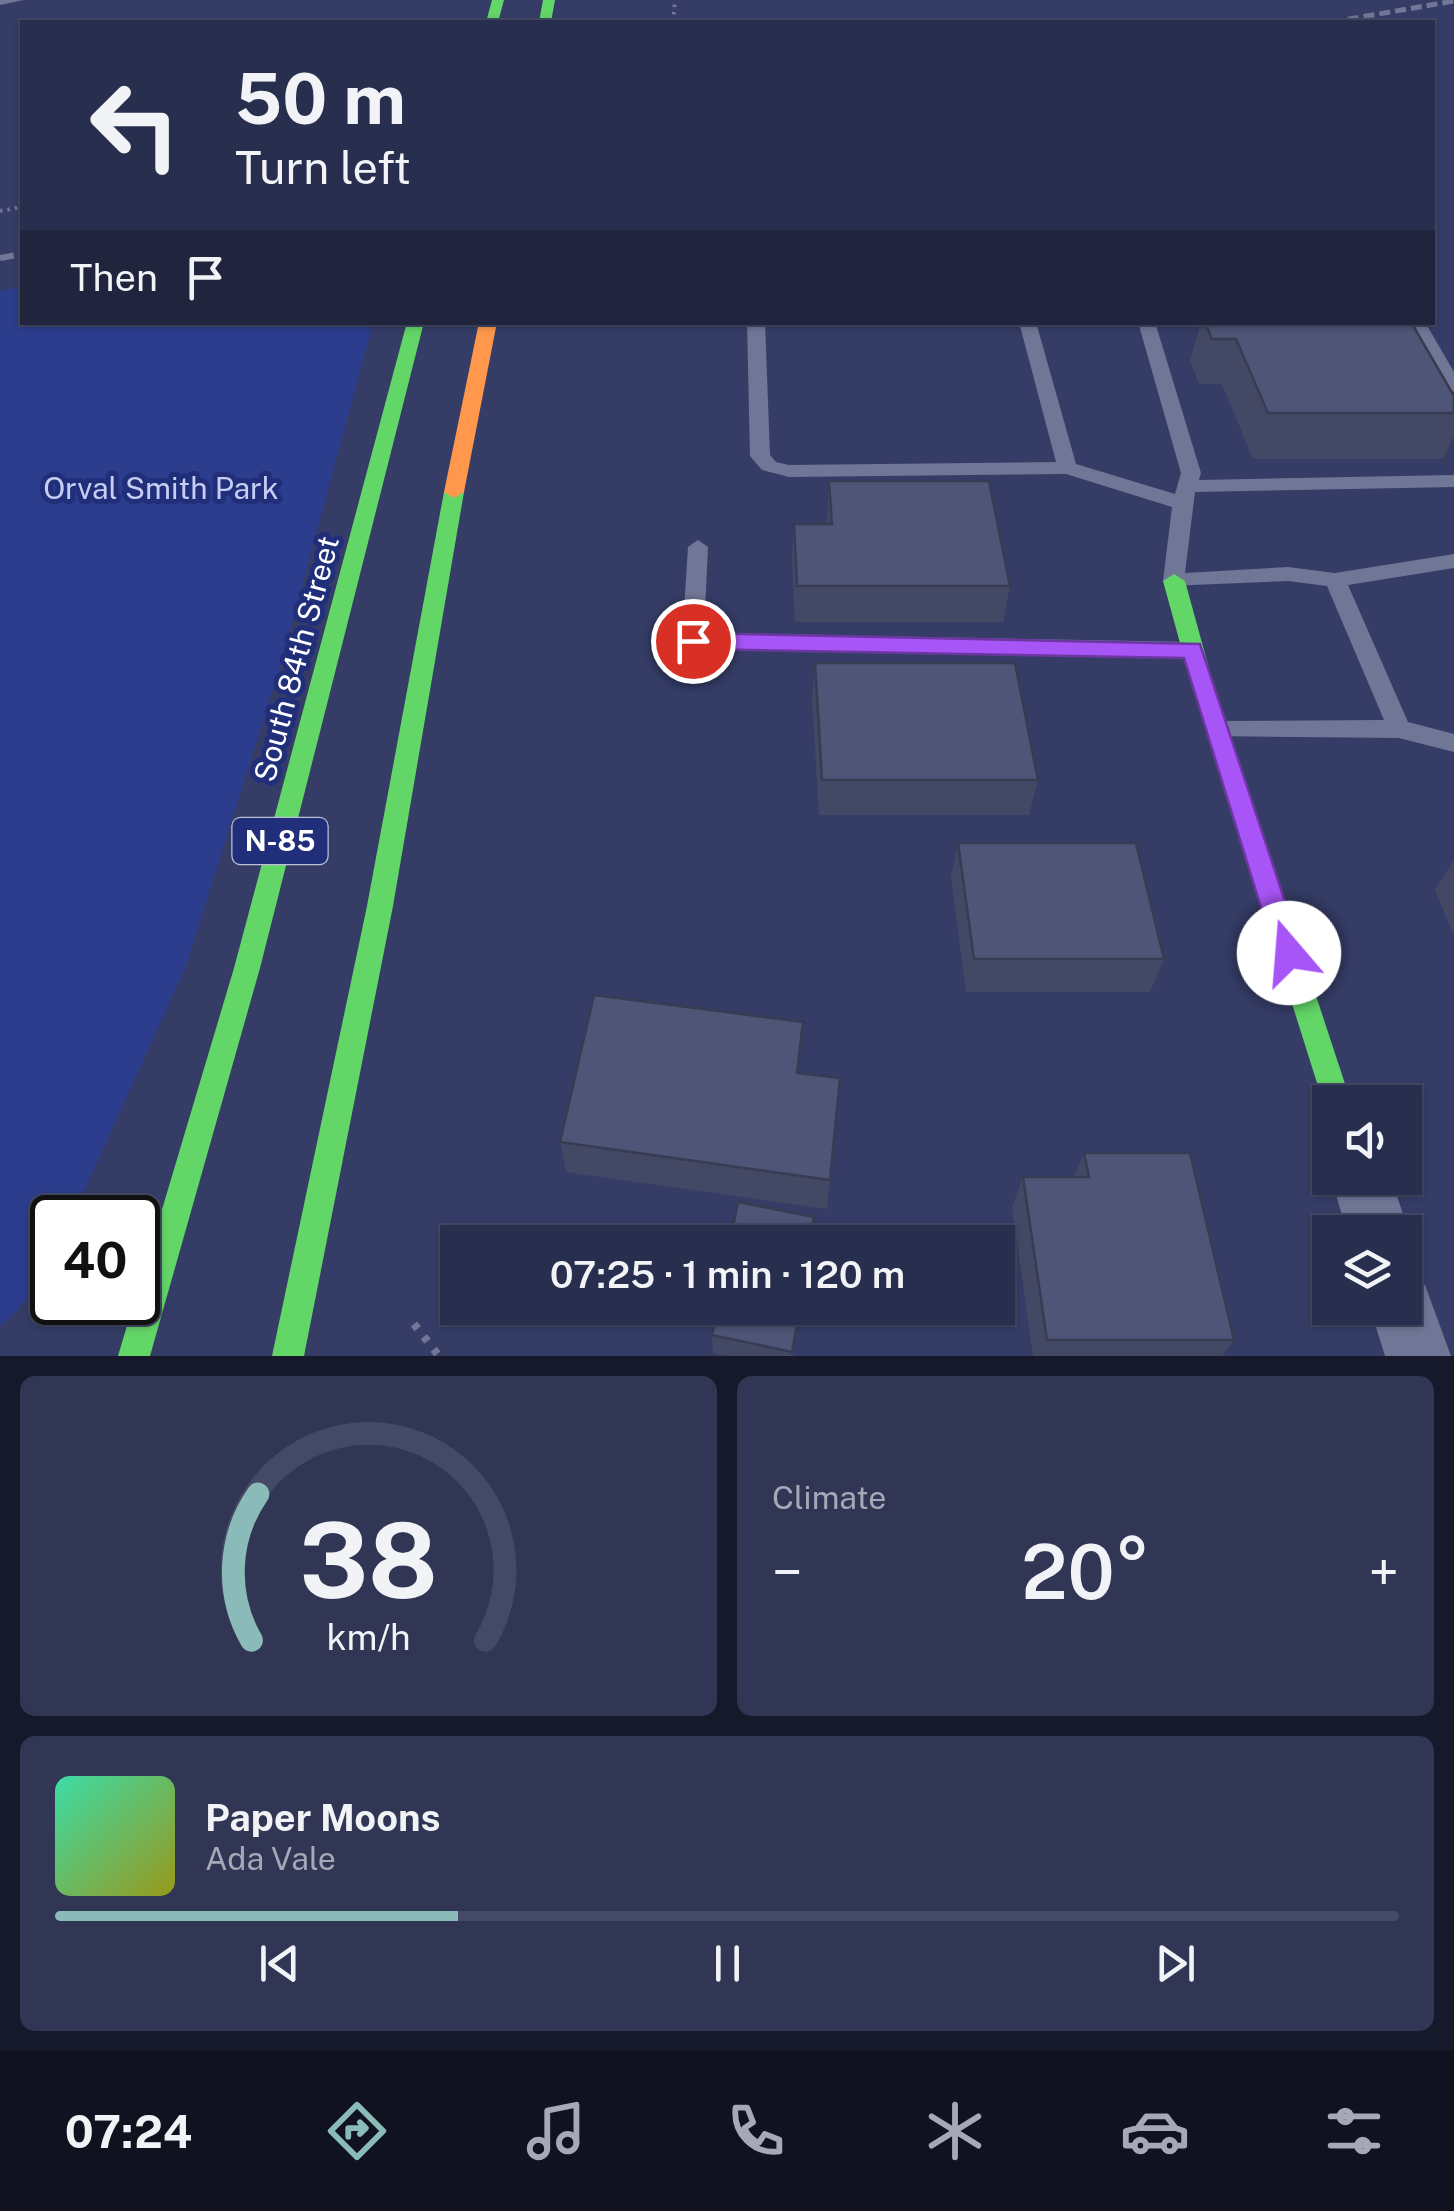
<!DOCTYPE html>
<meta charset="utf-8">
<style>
body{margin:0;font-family:"Public Sans",sans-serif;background:#303654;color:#f1f3f6;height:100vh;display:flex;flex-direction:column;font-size:38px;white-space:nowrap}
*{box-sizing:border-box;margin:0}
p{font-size:32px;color:#a5a8b6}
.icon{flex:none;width:55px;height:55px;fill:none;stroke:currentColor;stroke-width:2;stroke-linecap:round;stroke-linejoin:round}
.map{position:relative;height:1356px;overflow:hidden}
.panel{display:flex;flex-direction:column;gap:20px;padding:20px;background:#16192a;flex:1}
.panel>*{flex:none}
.top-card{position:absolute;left:20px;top:20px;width:1415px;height:305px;border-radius:0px;box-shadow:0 2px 8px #0004,0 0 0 2px #444a65;background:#282e4d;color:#f1f3f6;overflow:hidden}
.tools{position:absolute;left:1312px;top:1085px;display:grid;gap:20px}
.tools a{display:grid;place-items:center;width:110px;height:110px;border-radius:0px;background:#282e4d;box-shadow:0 2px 8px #0004,0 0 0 2px #444a65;font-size:50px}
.speed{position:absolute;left:30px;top:1195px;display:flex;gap:20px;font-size:50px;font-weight:700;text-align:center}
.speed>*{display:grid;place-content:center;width:130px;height:130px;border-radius:50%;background:#282e4d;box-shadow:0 2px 8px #0004,0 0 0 2px #444a65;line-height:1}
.speed .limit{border:5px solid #111;border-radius:15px;background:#fff;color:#111}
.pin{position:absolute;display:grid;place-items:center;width:85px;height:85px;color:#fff;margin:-42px;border:5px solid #fff;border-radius:50%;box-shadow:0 2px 10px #0007}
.me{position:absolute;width:110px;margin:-55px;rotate:342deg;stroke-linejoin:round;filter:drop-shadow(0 0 8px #0008)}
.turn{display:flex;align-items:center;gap:35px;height:210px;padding:0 50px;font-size:45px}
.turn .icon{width:130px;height:130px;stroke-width:2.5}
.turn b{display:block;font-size:70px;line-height:85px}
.then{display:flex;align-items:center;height:95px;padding:0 50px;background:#0003;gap:20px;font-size:38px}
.big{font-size:75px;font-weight:600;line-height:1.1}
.panel .tile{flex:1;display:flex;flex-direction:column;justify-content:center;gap:15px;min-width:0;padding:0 35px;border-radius:15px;background:#303654}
.panel .dial{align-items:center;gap:0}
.dial svg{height:260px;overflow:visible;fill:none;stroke:#444a65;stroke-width:7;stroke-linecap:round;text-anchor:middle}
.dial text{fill:#f1f3f6;stroke:none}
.song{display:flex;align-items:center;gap:30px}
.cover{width:120px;height:120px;border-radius:15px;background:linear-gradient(135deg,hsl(160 70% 55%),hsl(60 70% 35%))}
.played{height:10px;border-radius:5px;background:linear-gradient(90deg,#8bbbb9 30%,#444a65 30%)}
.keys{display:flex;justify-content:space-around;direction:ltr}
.heat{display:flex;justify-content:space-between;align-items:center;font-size:55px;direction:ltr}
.panel .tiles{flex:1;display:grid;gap:20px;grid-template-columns:1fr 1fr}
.tile:last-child{grid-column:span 2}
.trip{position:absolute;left:440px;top:1225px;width:575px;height:100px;border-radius:0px;background:#282e4d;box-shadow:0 2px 8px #0004,0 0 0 2px #444a65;font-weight:600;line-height:100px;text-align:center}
.tab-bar{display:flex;height:160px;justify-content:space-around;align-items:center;background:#10121f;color:#a5a8b6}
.tab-bar .icon{width:70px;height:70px}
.tab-bar .on{color:#8bbbb9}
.tab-bar b{font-size:45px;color:#f1f3f6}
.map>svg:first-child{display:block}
.green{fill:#2c3d8d}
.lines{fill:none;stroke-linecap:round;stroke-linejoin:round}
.path-far1{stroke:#707696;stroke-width:4;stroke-dasharray:2.5 5;stroke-linecap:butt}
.path{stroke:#707696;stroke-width:8;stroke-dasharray:6 10;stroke-linecap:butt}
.lane{fill:#707696;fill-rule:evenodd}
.street{fill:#707696;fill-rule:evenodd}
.fast{fill:#63d668;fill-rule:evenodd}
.slow{fill:#ff974d;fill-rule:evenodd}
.rail-far1{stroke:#717796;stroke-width:5;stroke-dasharray:11 5;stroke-linecap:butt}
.rail{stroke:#717796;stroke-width:6;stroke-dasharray:14 6;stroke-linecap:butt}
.wall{fill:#434965}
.building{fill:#4e5576;stroke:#373c53;stroke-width:2.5}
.route{fill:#a855f7;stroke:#6d37a1;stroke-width:2.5}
.labels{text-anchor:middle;stroke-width:10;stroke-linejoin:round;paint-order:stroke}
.shield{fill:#212f7b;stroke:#bcc1d7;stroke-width:2.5}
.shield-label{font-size:28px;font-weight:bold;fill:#fff}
.park-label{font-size:30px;fill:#c6cef5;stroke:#212f7b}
.street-label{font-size:30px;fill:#fff;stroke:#212f7b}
</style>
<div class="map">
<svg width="1454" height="1356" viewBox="0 0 1454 1356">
<rect width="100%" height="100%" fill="#353d67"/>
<!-- green -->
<path class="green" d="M22,287V322L373,323L280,667L186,966L72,1217L52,1218C52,1269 39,1292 0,1326V291Z"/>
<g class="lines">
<!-- path-far1 -->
<g class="path-far1">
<path d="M673,22L675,0"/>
<path d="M0,211L22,207"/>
</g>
<!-- path -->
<path class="path" d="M414,1324L439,1356"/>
<!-- lane -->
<g class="lane">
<path d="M0,0H24L0,5Z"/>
<path d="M747,322H765L770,455L776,462L789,465L1056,462L1019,322H1036L1076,464L1175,494L1181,473L1138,322H1155L1201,473L1199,480L1454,475V487L1195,492L1185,573L1288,567L1335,573L1454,554V568L1348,585L1408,722L1454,734V752L1399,738L1211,736L1207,730L1211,724L1219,721L1384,720L1327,586L1288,581L1167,586L1163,581L1172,507L1066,474L789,477L762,470L750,456Z"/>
<path d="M1408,322H1425L1454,372V392L1445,387Z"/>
<path d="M698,540L708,547L704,633L1193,642L1204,650L1193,658L693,649L682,641L688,547Z"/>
</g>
<!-- street -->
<g class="street">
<path d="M1331,1178H1391L1409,1232L1405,1241V1232H1347Z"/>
<path d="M1405,1277L1425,1285L1451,1356H1385L1370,1308H1405Z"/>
</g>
<!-- fast -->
<g class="fast">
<path d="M492,0H504L498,22H486Z"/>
<path d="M543,0H555L551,22H539Z"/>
<path d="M407,322H424L260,968L150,1356H118L134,1302H138V1290L234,968Z"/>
<path d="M454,486L464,492L393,906L304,1356H272L367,906L444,492Z"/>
<path d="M1174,574L1185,581L1213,683L1351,1102H1330V1113L1323,1102L1191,683L1163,581Z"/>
</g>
<!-- slow -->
<path class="slow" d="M479,322H497L464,492L454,498L444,492Z"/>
<!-- rail-far1 -->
<path class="rail-far1" d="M1332,22L1454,1"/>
<!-- rail -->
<path class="rail" d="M0,258L22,254"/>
</g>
<!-- wall -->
<g class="wall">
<path d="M1199,322H1411L1454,396V436L1443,459H1253L1222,384H1199L1190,361L1200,326Z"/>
<path d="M829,481L1010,586L1003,622H795L792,560L794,524H827Z"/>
<path d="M815,663L1038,780L1029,815H819L812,698Z"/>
<path d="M958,843L1164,959L1150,992H966L951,877Z"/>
<path d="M1454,860V936L1435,890Z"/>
<path d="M798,1073L830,1180L827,1209L566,1172L560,1142Z"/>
<path d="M1084,1153L1234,1340L1222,1356H1033L1012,1207L1023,1177H1074Z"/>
<path d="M800,1308L793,1356H728L713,1353L712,1335Z"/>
</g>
<!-- building -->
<g class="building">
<path d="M1205,322H1411L1454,396V413H1268L1236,339H1212Z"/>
<path d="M829,481H989L1010,586H797L794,524H832Z"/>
<path d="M815,663H1015L1038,780H822Z"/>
<path d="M958,843H1136L1164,959H974Z"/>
<path d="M594,995L803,1022L797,1073L840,1078L830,1180L560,1142Z"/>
<path d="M1084,1153H1190L1234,1340H1047L1023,1177H1089Z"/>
<path d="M738,1202L814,1217L810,1242H730Z"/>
<path d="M718,1308H800L792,1352L712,1335Z"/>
</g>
<!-- route -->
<path class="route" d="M693,633L1200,644L1302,953L1298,961L1289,965L1279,961L1275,953L1184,658L693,649L682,641Z"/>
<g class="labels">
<!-- shield labels -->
<rect class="shield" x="232.5" y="818" width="95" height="46" rx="8"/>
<g class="shield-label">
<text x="280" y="851">N-85</text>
</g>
<!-- park labels -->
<g class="park-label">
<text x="161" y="499">Orval Smith Park</text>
</g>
<!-- street labels -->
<g class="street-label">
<text transform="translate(297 659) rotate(-75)" y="10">South 84th Street</text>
</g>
</g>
</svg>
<div class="tools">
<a><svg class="icon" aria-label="sound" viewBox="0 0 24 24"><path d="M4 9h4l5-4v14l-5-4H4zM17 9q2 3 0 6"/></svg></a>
<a><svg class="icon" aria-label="layers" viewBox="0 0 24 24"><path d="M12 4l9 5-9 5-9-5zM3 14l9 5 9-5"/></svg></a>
</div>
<div class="speed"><div class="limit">40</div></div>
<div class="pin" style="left:693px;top:641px;background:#d93025"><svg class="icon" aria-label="arrive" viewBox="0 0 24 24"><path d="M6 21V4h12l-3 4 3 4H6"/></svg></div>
<svg class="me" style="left:1289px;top:953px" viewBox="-20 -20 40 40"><circle r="19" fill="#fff"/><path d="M0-13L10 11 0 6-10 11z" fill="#a855f7"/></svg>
<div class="trip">07:25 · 1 min · 120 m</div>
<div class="top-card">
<div class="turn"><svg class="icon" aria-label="left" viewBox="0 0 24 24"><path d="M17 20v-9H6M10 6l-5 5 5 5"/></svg><div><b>50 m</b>Turn left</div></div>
<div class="then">Then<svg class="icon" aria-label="arrive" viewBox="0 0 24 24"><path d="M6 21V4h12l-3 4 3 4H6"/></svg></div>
</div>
</div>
<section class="panel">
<div class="tiles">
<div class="tile dial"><svg viewBox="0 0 100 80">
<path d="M14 69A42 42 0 1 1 86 69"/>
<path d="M14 69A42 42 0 0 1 16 24" stroke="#8bbbb9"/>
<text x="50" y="56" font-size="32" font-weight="700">38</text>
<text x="50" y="72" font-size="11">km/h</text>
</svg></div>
<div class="tile"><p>Climate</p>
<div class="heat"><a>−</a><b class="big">20°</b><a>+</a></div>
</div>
<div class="tile">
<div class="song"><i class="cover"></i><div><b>Paper Moons</b><p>Ada Vale</p></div></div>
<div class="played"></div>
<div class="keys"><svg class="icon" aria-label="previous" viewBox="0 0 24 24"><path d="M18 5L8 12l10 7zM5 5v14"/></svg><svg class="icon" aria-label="pause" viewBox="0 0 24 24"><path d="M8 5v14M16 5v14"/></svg><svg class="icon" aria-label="next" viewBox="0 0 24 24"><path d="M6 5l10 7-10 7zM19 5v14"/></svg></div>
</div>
</div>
</section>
<nav class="tab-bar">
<b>07:24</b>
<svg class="icon on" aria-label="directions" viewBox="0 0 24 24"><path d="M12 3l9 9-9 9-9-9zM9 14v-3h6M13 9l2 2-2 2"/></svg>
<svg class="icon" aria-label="music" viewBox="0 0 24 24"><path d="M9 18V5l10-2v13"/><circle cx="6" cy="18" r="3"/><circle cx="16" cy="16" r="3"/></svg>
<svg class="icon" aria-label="phone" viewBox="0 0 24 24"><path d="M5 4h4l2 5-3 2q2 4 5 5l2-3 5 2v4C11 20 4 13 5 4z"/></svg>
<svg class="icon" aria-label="climate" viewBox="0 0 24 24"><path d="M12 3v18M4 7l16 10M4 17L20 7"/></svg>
<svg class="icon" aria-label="car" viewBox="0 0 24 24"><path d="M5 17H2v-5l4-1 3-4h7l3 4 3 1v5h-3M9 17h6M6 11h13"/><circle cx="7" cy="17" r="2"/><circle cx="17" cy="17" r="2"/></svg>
<svg class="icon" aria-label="filters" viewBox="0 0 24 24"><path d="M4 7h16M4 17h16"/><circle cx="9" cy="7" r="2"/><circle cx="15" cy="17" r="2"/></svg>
</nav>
